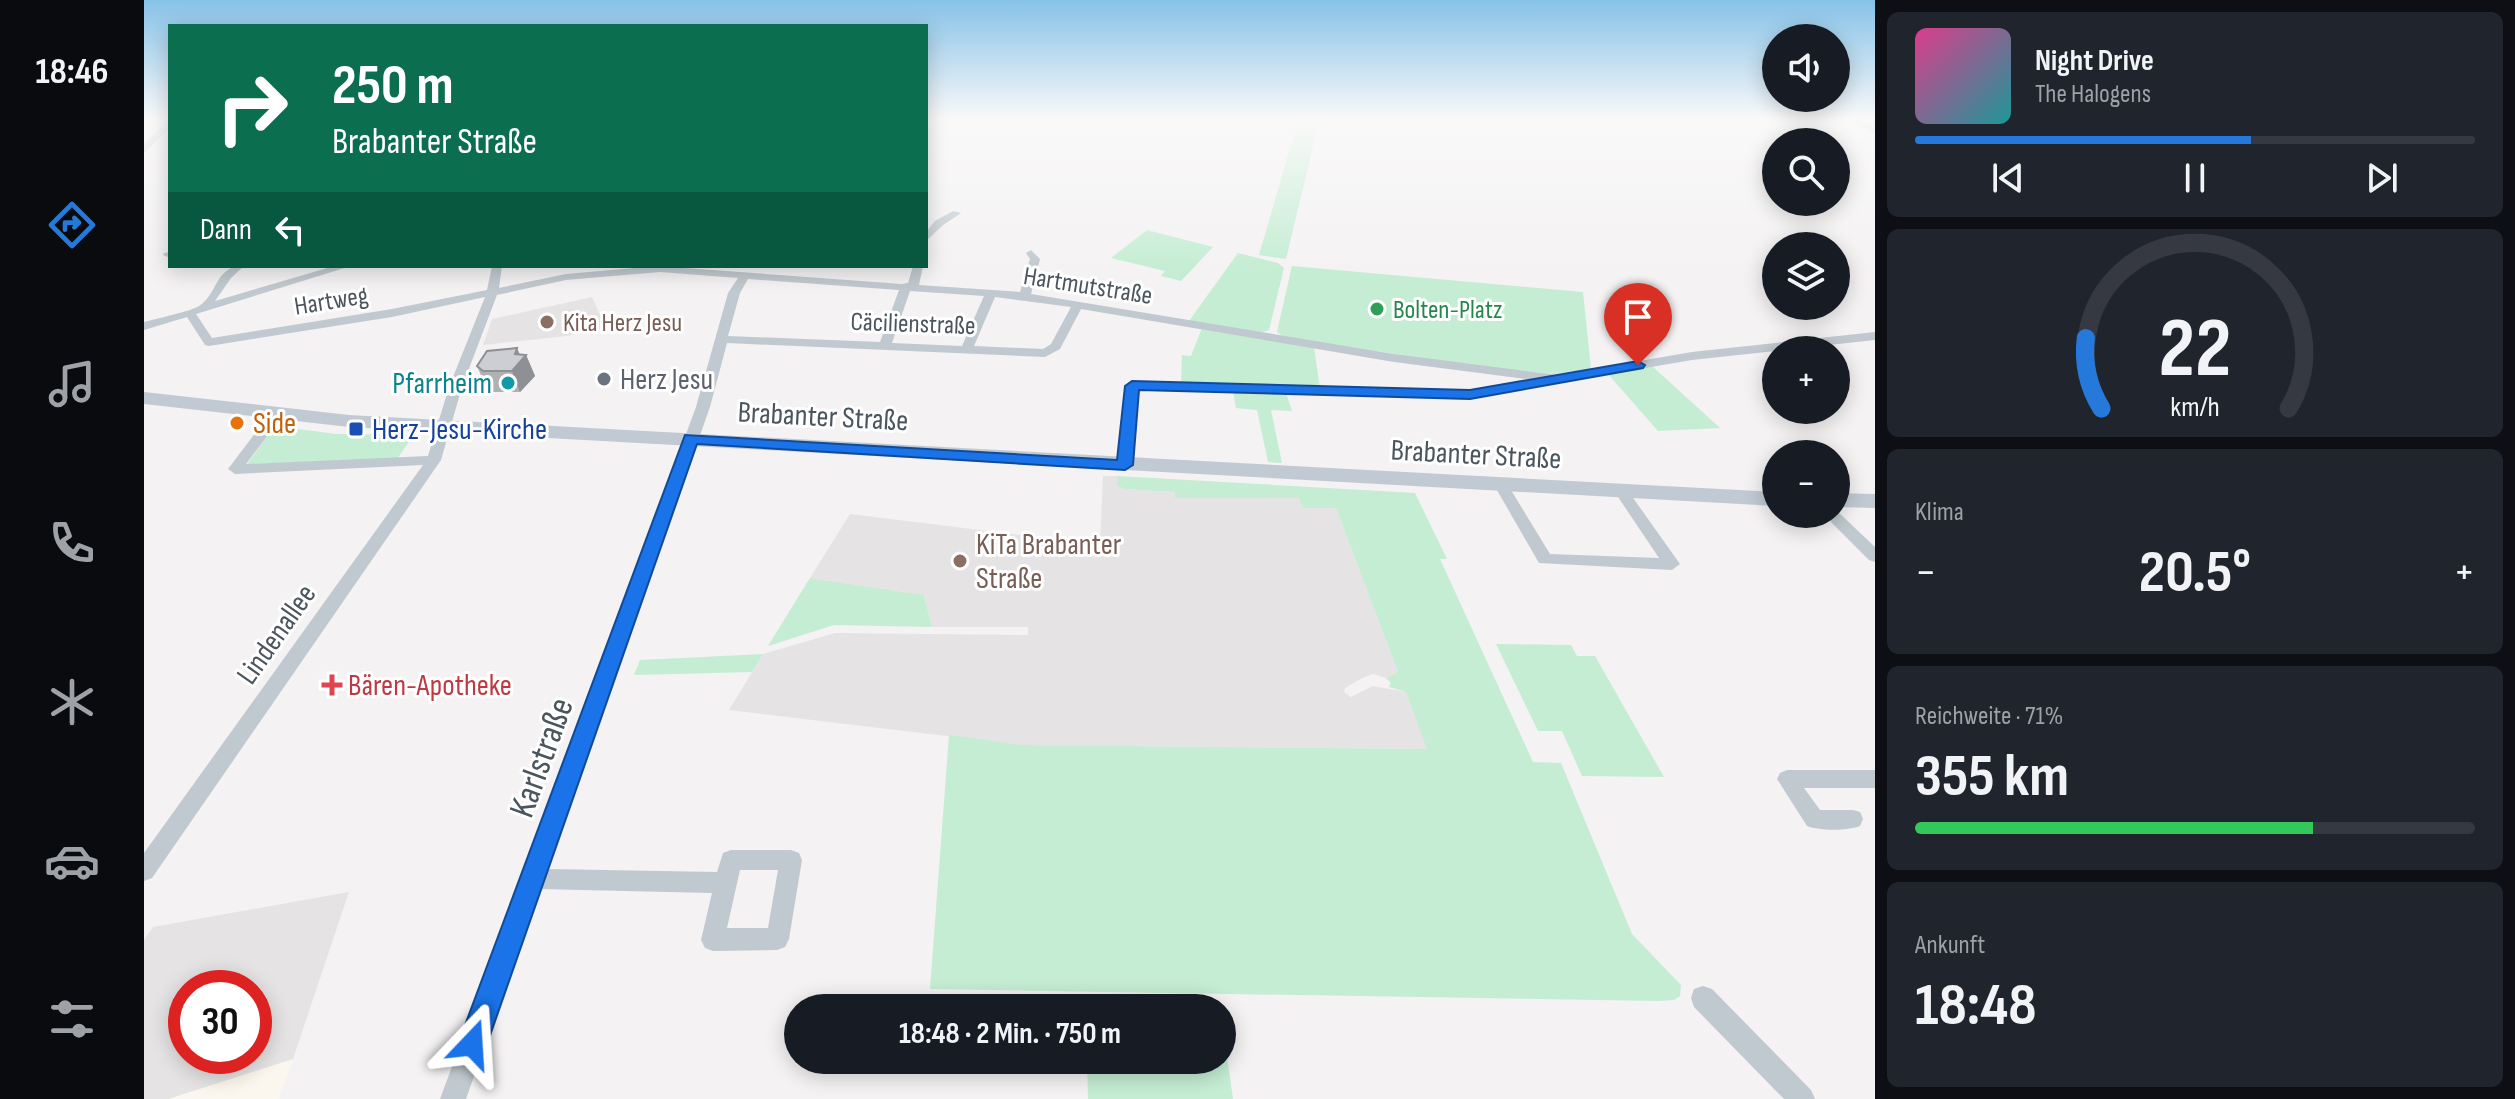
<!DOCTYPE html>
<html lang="de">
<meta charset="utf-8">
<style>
body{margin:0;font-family:"Sofia Sans Condensed",sans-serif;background:#20242c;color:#f1f3f6;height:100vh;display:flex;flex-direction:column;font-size:30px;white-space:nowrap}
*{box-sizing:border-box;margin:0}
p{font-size:26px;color:#9ea1a6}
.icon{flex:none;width:44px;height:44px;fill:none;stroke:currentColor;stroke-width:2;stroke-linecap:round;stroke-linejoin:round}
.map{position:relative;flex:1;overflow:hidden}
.details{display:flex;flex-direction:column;gap:12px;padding:12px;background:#0d0f14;width:640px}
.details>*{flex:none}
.hud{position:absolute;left:24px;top:24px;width:760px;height:244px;border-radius:0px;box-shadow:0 4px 20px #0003;background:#0b6e4f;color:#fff;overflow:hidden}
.fabs{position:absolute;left:1618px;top:24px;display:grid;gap:16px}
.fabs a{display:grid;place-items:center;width:88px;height:88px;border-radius:50%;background:#171b24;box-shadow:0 4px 20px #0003;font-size:40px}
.speed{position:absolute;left:24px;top:970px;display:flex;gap:16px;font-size:40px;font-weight:700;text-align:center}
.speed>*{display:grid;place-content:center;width:104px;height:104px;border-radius:50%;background:#171b24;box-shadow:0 4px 20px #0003;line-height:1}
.speed .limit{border:12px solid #d22;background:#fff;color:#111}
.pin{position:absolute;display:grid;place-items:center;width:68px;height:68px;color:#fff;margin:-82px -34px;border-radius:50% 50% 50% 0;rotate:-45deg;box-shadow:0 0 8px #0007}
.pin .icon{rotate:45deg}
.me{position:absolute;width:88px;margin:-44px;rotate:20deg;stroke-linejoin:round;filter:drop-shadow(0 0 6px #0008)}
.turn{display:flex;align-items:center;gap:28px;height:168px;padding:0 32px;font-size:36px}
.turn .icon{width:104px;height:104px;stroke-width:2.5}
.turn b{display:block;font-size:56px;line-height:68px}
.then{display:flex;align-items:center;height:76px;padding:0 32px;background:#0003;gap:16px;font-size:30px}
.big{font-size:60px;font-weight:700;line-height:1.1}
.details .tile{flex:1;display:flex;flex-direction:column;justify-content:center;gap:12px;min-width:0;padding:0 28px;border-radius:12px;background:#20242c}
.details .dial{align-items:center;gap:0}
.dial svg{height:208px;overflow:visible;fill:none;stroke:#363941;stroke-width:7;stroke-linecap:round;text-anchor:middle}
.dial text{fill:#f1f3f6;stroke:none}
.song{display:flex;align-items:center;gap:24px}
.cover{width:96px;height:96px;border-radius:12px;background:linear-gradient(135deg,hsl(330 70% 55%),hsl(180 70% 35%))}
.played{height:8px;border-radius:4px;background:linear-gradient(90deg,#2579da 60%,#363941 60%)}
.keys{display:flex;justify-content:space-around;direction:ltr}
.heat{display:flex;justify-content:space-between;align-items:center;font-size:44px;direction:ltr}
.charge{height:12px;border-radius:6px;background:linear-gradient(90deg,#34c759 71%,#363941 0)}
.trip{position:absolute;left:640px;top:994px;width:452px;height:80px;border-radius:40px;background:#171b24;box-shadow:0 4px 20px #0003;font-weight:700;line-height:80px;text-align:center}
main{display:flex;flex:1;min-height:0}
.menu{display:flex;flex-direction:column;width:144px;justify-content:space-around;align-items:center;background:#090b0e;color:#9ea1a6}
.menu .icon{width:56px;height:56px}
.menu .current{color:#2579da}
.menu b{font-size:36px;color:#f1f3f6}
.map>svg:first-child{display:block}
.commercial{fill:#fcf7ee}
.education{fill:#e5e3e3;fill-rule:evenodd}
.green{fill:#c4edd3}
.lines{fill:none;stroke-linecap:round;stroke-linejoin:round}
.stream{stroke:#94d8e7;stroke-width:3}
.minor{fill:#c0c9cf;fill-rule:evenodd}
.tertiary{fill:#c0c9cf;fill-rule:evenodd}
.secondary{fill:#c1cad3;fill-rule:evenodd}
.wall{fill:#afb1b5}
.shaded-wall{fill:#8f9094}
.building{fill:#ccced3;stroke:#8f9094;stroke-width:2}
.route{fill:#1a73e8;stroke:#114b97;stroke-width:2}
.leisure-dot{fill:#2e9e5b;stroke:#fff;stroke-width:3}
.education-dot{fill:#8d6e63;stroke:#fff;stroke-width:3}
.worship-dot{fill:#6b7280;stroke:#fff;stroke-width:3}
.culture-dot{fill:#0f9aa8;stroke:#fff;stroke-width:3}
.food-dot{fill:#e8710a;stroke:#fff;stroke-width:3}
.transit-dot{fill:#1a4fb4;stroke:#fff;stroke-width:3}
.health-dot{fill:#e0444e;stroke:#fff;stroke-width:3}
.labels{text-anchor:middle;stroke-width:6;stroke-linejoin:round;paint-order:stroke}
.far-street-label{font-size:26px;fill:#4a555e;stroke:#fff}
.far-leisure-label{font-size:26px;fill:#27864d;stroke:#fff;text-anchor:start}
.far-education-label{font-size:26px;fill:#785e54;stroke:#fff;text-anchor:start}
.worship-label{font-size:30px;fill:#5b616d;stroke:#fff;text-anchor:start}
.culture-label{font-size:30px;fill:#0d838f;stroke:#fff;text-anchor:end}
.street-label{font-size:30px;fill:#4a555e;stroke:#fff}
.food-label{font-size:30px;fill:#c56008;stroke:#fff;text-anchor:start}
.transit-label{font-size:30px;fill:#164399;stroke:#fff;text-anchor:start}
.education-label{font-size:30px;fill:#785e54;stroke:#fff;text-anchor:start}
.health-label{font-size:30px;fill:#be3a42;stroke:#fff;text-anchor:start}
.near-street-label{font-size:36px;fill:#4a555e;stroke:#fff}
</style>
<main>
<nav class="menu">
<b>18:46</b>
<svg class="icon current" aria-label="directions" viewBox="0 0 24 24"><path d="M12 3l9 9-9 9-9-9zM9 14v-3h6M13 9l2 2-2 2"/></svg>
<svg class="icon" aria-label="music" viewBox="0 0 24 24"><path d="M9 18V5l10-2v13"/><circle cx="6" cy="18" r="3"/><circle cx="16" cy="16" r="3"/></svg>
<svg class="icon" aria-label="phone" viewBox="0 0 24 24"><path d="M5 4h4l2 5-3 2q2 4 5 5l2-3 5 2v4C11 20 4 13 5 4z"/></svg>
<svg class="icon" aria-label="climate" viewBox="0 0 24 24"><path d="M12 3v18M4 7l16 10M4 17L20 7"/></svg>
<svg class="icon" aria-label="car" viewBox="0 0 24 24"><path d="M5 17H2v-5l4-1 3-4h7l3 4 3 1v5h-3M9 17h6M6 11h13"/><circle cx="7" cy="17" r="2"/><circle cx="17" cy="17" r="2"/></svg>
<svg class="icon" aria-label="filters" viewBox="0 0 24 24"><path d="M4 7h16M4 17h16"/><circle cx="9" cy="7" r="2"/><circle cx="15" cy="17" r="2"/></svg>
</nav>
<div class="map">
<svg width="1731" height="1099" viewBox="0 0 1731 1099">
<rect width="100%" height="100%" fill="#f4f2f2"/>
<!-- commercial -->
<path class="commercial" d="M149,1059L135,1099H24Z"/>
<!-- education -->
<g class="education">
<path d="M448,297L460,324L459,328L423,336L339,345L348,319Z"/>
<path d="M959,476H973V485L980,489L1031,492L1032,498H1156L1159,508H1192L1254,672L1242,678L1229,674L1218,678L1201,688L1200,692L1207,697L1229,686L1262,692L1284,749L878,745L585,710L619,654L691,633L884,635V627H788L780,595L666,578L706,514L956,545Z"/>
<path d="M205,892L149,1059L24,1099H0V940L9,927ZM42,988H110V1056H42Z"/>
</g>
<!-- green -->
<g class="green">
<path d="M1155,118H1176L1142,259L1115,255Z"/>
<path d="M1003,230L1069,247L1037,281L1017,276L1021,271L967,258Z"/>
<path d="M1094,253L1134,263L1140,268L1125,330L1116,333L1045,321Z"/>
<path d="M1148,266L1439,292L1447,369L1410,374L1331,366L1140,337L1133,332Z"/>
<path d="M1058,328L1170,347L1176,388L1037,384L1038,355L1047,356Z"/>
<path d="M1508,366L1576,428L1514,431L1464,374Z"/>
<path d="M1089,391L1142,393L1148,411L1127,410L1138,463L1124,462L1113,410L1092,408Z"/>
<path d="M131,426L192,434L270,435L253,459L103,464Z"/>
<path d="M973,476L1271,493L1303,559H1296L1389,762L1417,763L1488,934L1537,985L1536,996L1530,1000L1515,1001L786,989L805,735L878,745L1283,749L1262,692L1245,687L1247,683L1242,678L1254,672L1192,508H1159L1155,498H1031V492L980,489L973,485Z"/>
<path d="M666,578L780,595L788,627L690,625L624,646Z"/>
<path d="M1352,644L1427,645L1433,656H1451L1520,777L1438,776L1418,731H1394Z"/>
<path d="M619,654L608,672L490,675L496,660Z"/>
<path d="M1078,1021L1089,1099H944L943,1060H1078Z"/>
</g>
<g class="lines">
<!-- stream -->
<path class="stream" d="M1719,118L1731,119"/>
<!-- minor -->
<g class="minor">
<path d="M1702,118H1711L1731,128V134Z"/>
<path d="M809,211L817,213L799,225L782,241V232L791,221Z"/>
<path d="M887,250L896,259L887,294L1250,354L1414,375L1548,352L1731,332V340L1548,360L1326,398L994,390L988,465L981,469L974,465L981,386L988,382L1326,390L1390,380L1250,362L937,309L916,349L901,357L583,343L566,407L403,869L573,872L579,853L587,850H647L655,853L658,860L645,939L641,947L633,950L569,951L561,948L557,940L568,893L396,889L322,1099H296L552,407L584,293L594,278L516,272L422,280L353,295L318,387L297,460L8,878L0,881V853L279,465L91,474L84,469L128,411L133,410L140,414L102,464L284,456L305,387L341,297L248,317L65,346L61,345L43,317L0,330V322C11,319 48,311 55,306C75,293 70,266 100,266L87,278L71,301L190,266H207L52,314L68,338L248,309L343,290L348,266H358L355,288L422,274L513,266L758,284L764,283L769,266H779L775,285L876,292L886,259L882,253ZM604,279L755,290L736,342L584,336L596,293ZM766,291L840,296L818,346L748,343ZM851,297L927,307L907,344L899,349L830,346ZM596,870H634L624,928H583Z"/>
<path d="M26,252V258L19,255L20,253Z"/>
<path d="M1357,480L1362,482L1406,554L1515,558L1470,491L1477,486L1482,488L1536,564L1528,570L1395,563L1350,485Z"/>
<path d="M1692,510L1731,547V562L1725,560L1679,514H1692Z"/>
<path d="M1643,770H1731V788H1660L1676,810H1709L1716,812L1719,819L1716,826C1702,831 1677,831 1663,826L1633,779L1636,773Z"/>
<path d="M1559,986L1568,989L1667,1090L1671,1099H1640L1550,1007L1547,998L1550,989Z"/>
</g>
<!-- tertiary -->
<path class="tertiary" d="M26,119V128L0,153V144Z"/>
<!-- secondary -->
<g class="secondary">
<path d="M0,392L205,415L1632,492V506L205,427L0,404Z"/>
<path d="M1692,493L1731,494V508L1692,507Z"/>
</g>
</g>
<!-- wall -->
<path class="wall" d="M373,348L375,354L382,355L391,376L376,392H348L342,387L333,366Z"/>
<!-- shaded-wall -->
<path class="shaded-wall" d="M373,348L378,360L382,355L391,376L376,392L368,371Z"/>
<!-- building -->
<path class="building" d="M373,348L371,354L382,355L368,371H339L333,366L343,351Z"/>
<!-- sky -->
<linearGradient id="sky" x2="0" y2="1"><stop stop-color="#86c2e8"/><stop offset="0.44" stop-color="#faf9f9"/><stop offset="1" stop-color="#faf9f9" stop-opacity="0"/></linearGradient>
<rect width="1731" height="271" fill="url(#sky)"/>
<!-- route -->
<path class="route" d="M1494,361L1501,365L1499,368L1326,399L995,390L989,465L981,470L553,444L343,1044L338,1054L328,1058L318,1054L314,1044L541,435L973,460L981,386L988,381L1326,390Z"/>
<!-- markers -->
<circle class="leisure-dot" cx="1233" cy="309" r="8"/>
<g class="education-dot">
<circle cx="403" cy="322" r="8"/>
<circle cx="816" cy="561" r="8"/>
</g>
<circle class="worship-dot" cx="460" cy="379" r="8"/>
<circle class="culture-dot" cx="364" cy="383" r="8"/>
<circle class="food-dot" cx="93" cy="423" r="8"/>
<rect class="transit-dot" x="204" y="421" width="16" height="16" rx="4"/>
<path class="health-dot" d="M184 673h8v8h8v8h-8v8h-8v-8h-8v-8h8z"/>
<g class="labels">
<!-- far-street labels -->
<g class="far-street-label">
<text transform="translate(944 285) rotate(9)" y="9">Hartmutstraße</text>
<text transform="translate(187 300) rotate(-9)" y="9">Hartweg</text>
<text transform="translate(769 323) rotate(2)" y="9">Cäcilienstraße</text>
</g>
<!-- far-leisure labels -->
<g class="far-leisure-label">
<text x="1249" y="318">Bolten-Platz</text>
</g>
<!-- far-education labels -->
<g class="far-education-label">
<text x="419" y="331">Kita Herz Jesu</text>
</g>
<!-- worship labels -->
<g class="worship-label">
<text x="476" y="389">Herz Jesu</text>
</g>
<!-- culture labels -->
<g class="culture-label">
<text x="348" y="393">Pfarrheim</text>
</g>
<!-- street labels -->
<g class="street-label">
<text transform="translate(679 416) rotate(3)" y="10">Brabanter Straße</text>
<text transform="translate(1332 454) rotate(3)" y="10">Brabanter Straße</text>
<text transform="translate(132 634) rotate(-55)" y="10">Lindenallee</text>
</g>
<!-- food labels -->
<g class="food-label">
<text x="109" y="433">Side</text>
</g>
<!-- transit labels -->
<g class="transit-label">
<text x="228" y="439">Herz-Jesu-Kirche</text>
</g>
<!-- education labels -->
<g class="education-label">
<text x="832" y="554">KiTa Brabanter<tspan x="832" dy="34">Straße</tspan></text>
</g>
<!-- health labels -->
<g class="health-label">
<text x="204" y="695">Bären-Apotheke</text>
</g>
<!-- near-street labels -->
<g class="near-street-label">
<text transform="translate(396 757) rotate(-70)" y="13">Karlstraße</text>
</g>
</g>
</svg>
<div class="fabs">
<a><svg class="icon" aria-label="sound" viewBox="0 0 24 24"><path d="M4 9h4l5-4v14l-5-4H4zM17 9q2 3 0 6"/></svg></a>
<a><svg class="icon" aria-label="search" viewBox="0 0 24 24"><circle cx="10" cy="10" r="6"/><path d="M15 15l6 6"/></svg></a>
<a><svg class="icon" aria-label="layers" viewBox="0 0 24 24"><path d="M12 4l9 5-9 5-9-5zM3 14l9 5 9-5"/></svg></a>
<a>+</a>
<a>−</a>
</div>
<div class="speed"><div class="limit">30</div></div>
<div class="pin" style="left:1494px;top:365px;background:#d93025"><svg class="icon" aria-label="arrive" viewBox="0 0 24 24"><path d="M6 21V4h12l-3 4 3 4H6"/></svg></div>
<svg class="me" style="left:328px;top:1044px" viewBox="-20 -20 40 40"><path d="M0-17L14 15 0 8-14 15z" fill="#1a73e8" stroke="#fff" stroke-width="4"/></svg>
<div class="trip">18:48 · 2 Min. · 750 m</div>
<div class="hud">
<div class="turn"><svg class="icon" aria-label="right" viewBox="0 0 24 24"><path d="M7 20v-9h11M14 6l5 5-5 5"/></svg><div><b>250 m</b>Brabanter Straße</div></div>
<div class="then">Dann<svg class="icon" aria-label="left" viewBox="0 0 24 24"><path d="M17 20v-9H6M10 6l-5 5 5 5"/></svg></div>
</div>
</div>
<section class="details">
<div class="tile">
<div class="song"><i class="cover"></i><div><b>Night Drive</b><p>The Halogens</p></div></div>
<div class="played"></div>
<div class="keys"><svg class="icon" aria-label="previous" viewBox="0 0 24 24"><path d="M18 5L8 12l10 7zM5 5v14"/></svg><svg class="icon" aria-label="pause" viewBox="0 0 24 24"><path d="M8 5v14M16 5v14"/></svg><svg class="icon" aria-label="next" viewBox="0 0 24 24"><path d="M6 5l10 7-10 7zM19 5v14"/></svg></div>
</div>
<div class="tile dial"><svg viewBox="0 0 100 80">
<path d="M14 69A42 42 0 1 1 86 69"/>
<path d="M14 69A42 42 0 0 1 8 42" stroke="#2579da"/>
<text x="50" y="56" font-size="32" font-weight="700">22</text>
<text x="50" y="72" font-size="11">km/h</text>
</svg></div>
<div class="tile"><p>Klima</p>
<div class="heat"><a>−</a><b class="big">20.5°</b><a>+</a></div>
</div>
<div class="tile"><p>Reichweite · 71%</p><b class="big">355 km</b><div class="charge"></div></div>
<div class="tile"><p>Ankunft</p><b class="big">18:48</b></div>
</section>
</main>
